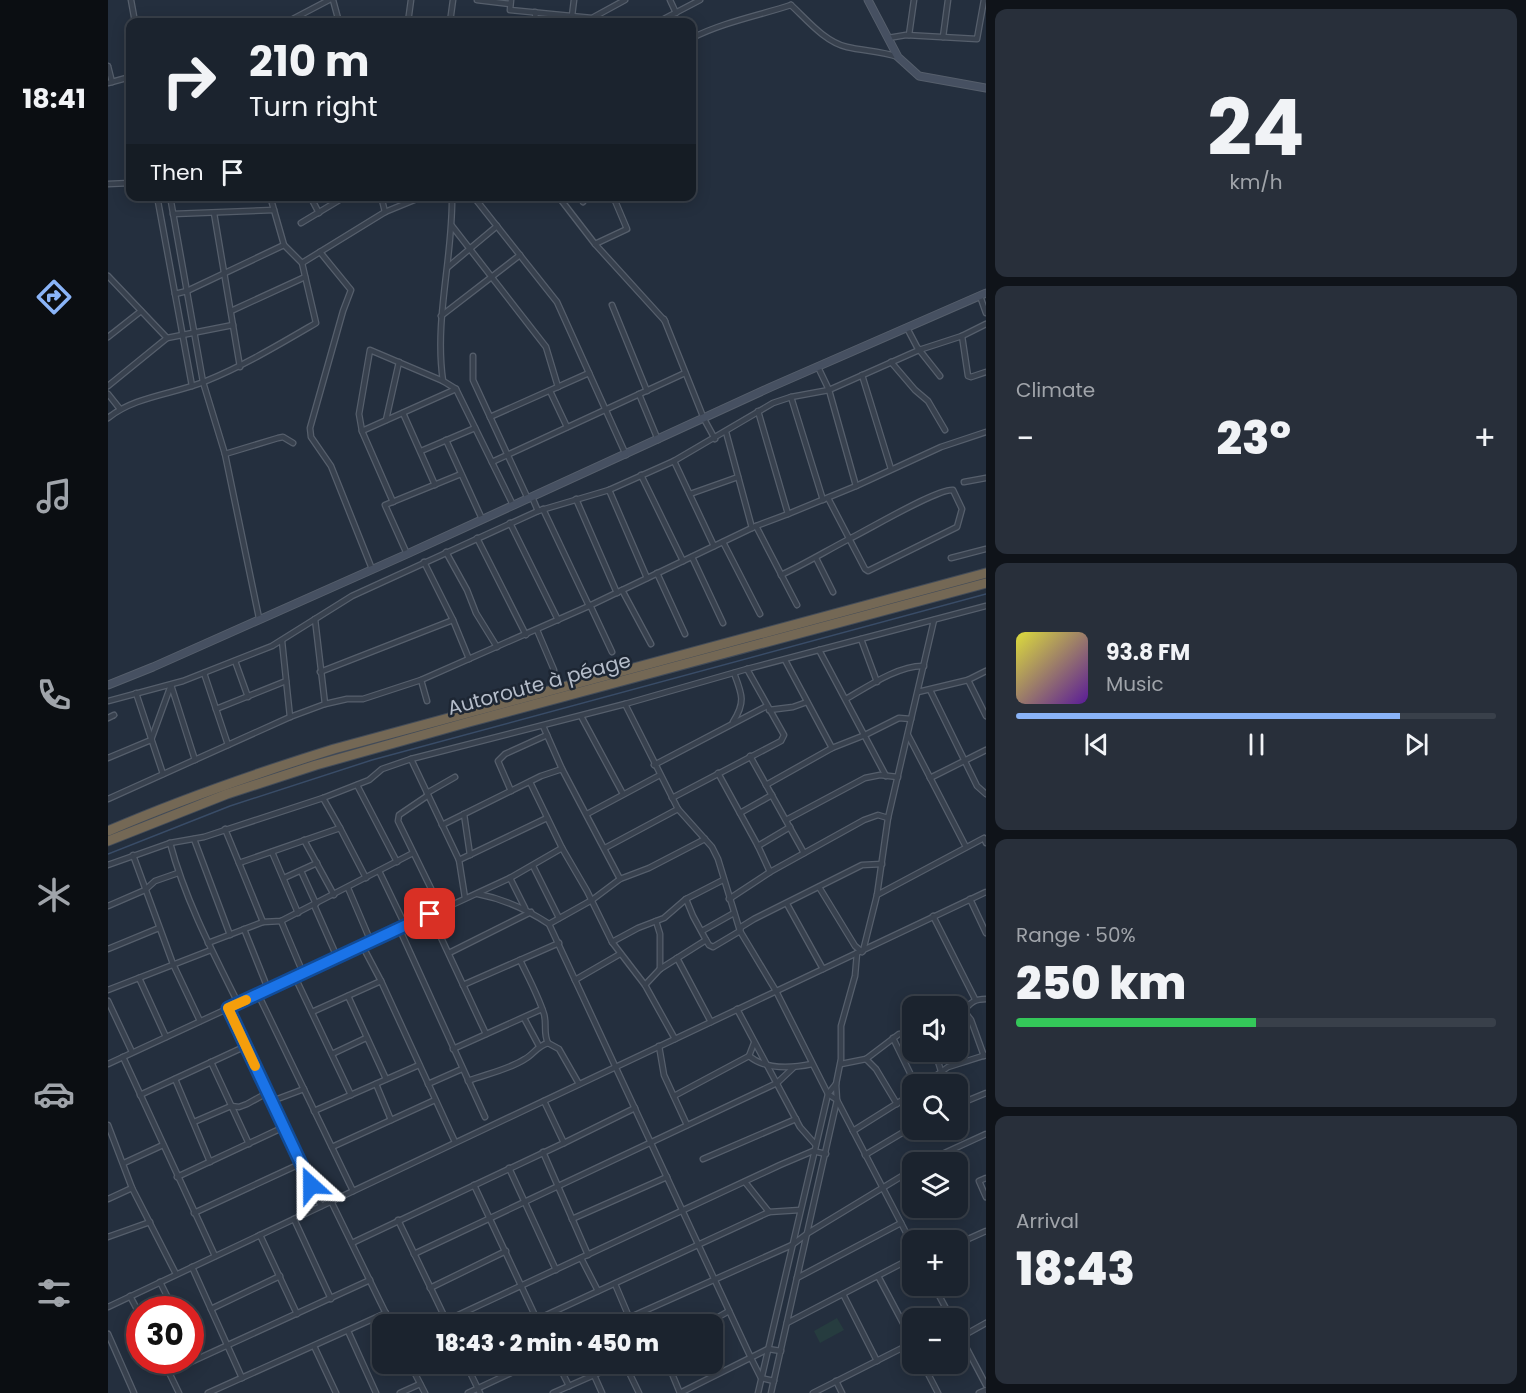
<!DOCTYPE html>
<meta charset="utf-8">
<style>
body{margin:0;font-family:Poppins,sans-serif;background:#282f3a;color:#f1f3f6;height:100vh;display:flex;flex-direction:column;font-size:22px;white-space:nowrap}
*{box-sizing:border-box;margin:0}
p{font-size:20px;color:#a0a4aa}
.icon{flex:none;width:33px;height:33px;fill:none;stroke:currentColor;stroke-width:2;stroke-linecap:round;stroke-linejoin:round}
.map{position:relative;flex:1;overflow:hidden}
.side{display:flex;flex-direction:column;gap:9px;padding:9px;background:#0f1319;width:540px}
.side>*{flex:none}
.hud{position:absolute;left:18px;top:18px;width:570px;height:183px;border-radius:12px;box-shadow:0 3px 15px #0003,0 0 0 2px #39404a;background:#1b232e;color:#f1f3f6;overflow:hidden}
.fabs{position:absolute;left:794px;top:996px;display:grid;gap:12px}
.fabs a{display:grid;place-items:center;width:66px;height:66px;border-radius:12px;background:#1b232e;box-shadow:0 3px 15px #0003,0 0 0 2px #39404a;font-size:30px}
.speed{position:absolute;left:18px;top:1296px;display:flex;gap:12px;font-size:30px;font-weight:700;text-align:center}
.speed>*{display:grid;place-content:center;width:78px;height:78px;border-radius:50%;background:#1b232e;box-shadow:0 3px 15px #0003,0 0 0 2px #39404a;line-height:1}
.speed .limit{border:9px solid #d22;background:#fff;color:#111}
.pin{position:absolute;display:grid;place-items:center;width:51px;height:51px;color:#fff;margin:-26px;border-radius:12px;box-shadow:0 3px 9px #0006}
.me{position:absolute;width:66px;margin:-33px;rotate:336deg;stroke-linejoin:round;filter:drop-shadow(0 0 4px #0008)}
.turn{display:flex;align-items:center;gap:21px;height:126px;padding:0 24px;font-size:27px}
.turn .icon{width:78px;height:78px;stroke-width:2.5}
.turn b{display:block;font-size:42px;line-height:51px}
.then{display:flex;align-items:center;height:57px;padding:0 24px;background:#0003;gap:12px;font-size:22px}
.big{font-size:45px;font-weight:800;line-height:1.1}
.side .widget{flex:1;display:flex;flex-direction:column;justify-content:center;gap:9px;min-width:0;padding:0 21px;border-radius:12px;background:#282f3a}
.side .dial{align-items:center;gap:0}
.dial b{font-size:78px;line-height:1}
.song{display:flex;align-items:center;gap:18px}
.cover{width:72px;height:72px;border-radius:9px;background:linear-gradient(135deg,hsl(60 70% 55%),hsl(270 70% 35%))}
.played{height:6px;border-radius:3px;background:linear-gradient(90deg,#8ab4f8 80%,#39404a 80%)}
.keys{display:flex;justify-content:space-around;direction:ltr}
.heat{display:flex;justify-content:space-between;align-items:center;font-size:33px;direction:ltr}
.charge{height:9px;border-radius:4px;background:linear-gradient(90deg,#34c759 50%,#39404a 0)}
.trip{position:absolute;left:264px;top:1314px;width:351px;height:60px;border-radius:12px;background:#1b232e;box-shadow:0 3px 15px #0003,0 0 0 2px #39404a;font-weight:800;line-height:60px;text-align:center}
main{display:flex;flex:1;min-height:0}
.tabs{display:flex;flex-direction:column;width:108px;justify-content:space-around;align-items:center;background:#0b0e12;color:#a0a4aa}
.tabs .icon{width:42px;height:42px}
.tabs .active{color:#8ab4f8}
.tabs b{font-size:27px;color:#f1f3f6}
.map>svg:first-child{display:block}
.green{fill:#263c3f}
.lines{fill:none;stroke-linecap:round;stroke-linejoin:round}
.stream{stroke:#394c67;stroke-width:1.5}
.street-casing{stroke:#565f6c;stroke-width:7}
.secondary-casing{stroke:#565f6c;stroke-width:9}
.highway-casing{stroke:#434c59;stroke-width:11}
.street{stroke:#38414e;stroke-width:4.5}
.secondary{stroke:#465061;stroke-width:7}
.highway{stroke:#746855;stroke-width:9}
.route-casing{stroke:#114b97;stroke-width:15}
.route{stroke:#1a73e8;stroke-width:10}
.slow{stroke:#f59e0b;stroke-width:10}
.labels{text-anchor:middle;stroke-width:5;stroke-linejoin:round;paint-order:stroke}
.street-label{font-size:20px;fill:#b4bcc9;stroke:#1d2633}
</style>
<main>
<nav class="tabs">
<b>18:41</b>
<svg class="icon active" aria-label="directions" viewBox="0 0 24 24"><path d="M12 3l9 9-9 9-9-9zM9 14v-3h6M13 9l2 2-2 2"/></svg>
<svg class="icon" aria-label="music" viewBox="0 0 24 24"><path d="M9 18V5l10-2v13"/><circle cx="6" cy="18" r="3"/><circle cx="16" cy="16" r="3"/></svg>
<svg class="icon" aria-label="phone" viewBox="0 0 24 24"><path d="M5 4h4l2 5-3 2q2 4 5 5l2-3 5 2v4C11 20 4 13 5 4z"/></svg>
<svg class="icon" aria-label="climate" viewBox="0 0 24 24"><path d="M12 3v18M4 7l16 10M4 17L20 7"/></svg>
<svg class="icon" aria-label="car" viewBox="0 0 24 24"><path d="M5 17H2v-5l4-1 3-4h7l3 4 3 1v5h-3M9 17h6M6 11h13"/><circle cx="7" cy="17" r="2"/><circle cx="17" cy="17" r="2"/></svg>
<svg class="icon" aria-label="filters" viewBox="0 0 24 24"><path d="M4 7h16M4 17h16"/><circle cx="9" cy="7" r="2"/><circle cx="15" cy="17" r="2"/></svg>
</nav>
<div class="map">
<svg width="878" height="1393" viewBox="0 0 878 1393">
<rect width="100%" height="100%" fill="#242f3e"/>
<!-- green -->
<path class="green" d="M729,1318L736,1330L712,1343L706,1331Z"/>
<g class="lines">
<!-- stream -->
<path class="stream" d="M0,854L122,806L264,760L878,594"/>
<!-- street casing -->
<g class="street-casing">
<g id="street">
<path d="M23,0L27,22"/>
<path d="M225,0L231,22"/>
<path d="M369,0L402,4"/>
<path d="M403,0L402,10L484,18L517,0"/>
<path d="M562,0L568,13"/>
<path d="M683,5C699,20 717,42 739,47C756,51 773,51 790,57"/>
<path d="M427,12L428,22"/>
<path d="M464,16L466,0"/>
<path d="M179,22L221,0"/>
<path d="M300,22L303,0"/>
<path d="M342,22L345,0"/>
<path d="M550,22L592,0"/>
<path d="M801,35L806,0"/>
<path d="M835,37L840,0"/>
<path d="M584,38C616,22 649,16 683,5"/>
<path d="M780,38L798,35L869,39L876,0"/>
<path d="M0,66L4,82"/>
<path d="M0,83L22,77"/>
<path d="M0,184L22,183"/>
<path d="M49,196L84,386"/>
<path d="M62,196L95,382L117,454L151,618"/>
<path d="M202,196L211,213"/>
<path d="M273,196L277,212"/>
<path d="M365,196L449,302L518,455"/>
<path d="M450,196L487,244L557,321"/>
<path d="M472,196L475,202"/>
<path d="M106,213L132,367"/>
<path d="M65,214L166,210"/>
<path d="M193,223L238,196"/>
<path d="M344,226L438,347L450,387"/>
<path d="M487,244L519,229L505,196"/>
<path d="M212,252L243,290L235,311L202,428L203,437L223,466L264,569"/>
<path d="M194,263L277,212L316,196"/>
<path d="M340,267L389,226"/>
<path d="M0,276L59,338"/>
<path d="M67,294L79,291L176,245"/>
<path d="M872,296L878,313"/>
<path d="M504,305L539,391"/>
<path d="M123,311L197,277"/>
<path d="M333,316L412,255"/>
<path d="M556,319L596,419L607,439"/>
<path d="M799,328L809,347L832,376"/>
<path d="M854,336L860,376L863,377L878,372"/>
<path d="M0,337L33,311"/>
<path d="M365,356V380L420,499"/>
<path d="M783,362L807,390L820,401L837,430"/>
<path d="M710,367L721,390L748,486"/>
<path d="M754,375L783,469"/>
<path d="M335,381C326,319 345,258 344,196"/>
<path d="M0,386L59,338L125,325"/>
<path d="M442,391L459,427"/>
<path d="M0,394L12,409"/>
<path d="M531,394L550,440"/>
<path d="M683,397L715,500"/>
<path d="M295,413L327,485"/>
<path d="M382,417L481,373"/>
<path d="M0,418C27,396 67,394 98,381C137,365 172,344 208,323L194,263L176,245L162,196"/>
<path d="M278,420L291,362"/>
<path d="M254,431L348,389"/>
<path d="M618,432L644,528"/>
<path d="M338,440L374,519"/>
<path d="M313,451L367,428"/>
<path d="M117,454L170,438L175,437L185,443"/>
<path d="M566,461L606,546"/>
<path d="M384,462L577,373"/>
<path d="M533,475L575,561"/>
<path d="M856,482L878,478"/>
<path d="M501,490L539,578"/>
<path d="M582,494L630,477"/>
<path d="M424,497L430,511"/>
<path d="M468,499L509,593"/>
<path d="M285,502L254,431L251,414L262,350L335,381L348,389L405,505"/>
<path d="M435,509L481,606"/>
<path d="M680,514L748,486L833,447L878,432"/>
<path d="M402,523L450,620"/>
<path d="M648,526L689,605"/>
<path d="M369,538L418,635"/>
<path d="M615,542L652,614"/>
<path d="M338,552L359,590L368,613L389,647"/>
<path d="M299,554L277,505L353,474"/>
<path d="M584,557L615,623"/>
<path d="M708,558L725,592"/>
<path d="M843,558L878,549"/>
<path d="M316,562L345,620L361,659"/>
<path d="M549,573L577,634"/>
<path d="M673,575C697,564 718,551 741,539C760,530 830,488 845,490L854,509L849,527L760,571L757,569L720,498"/>
<path d="M514,590L543,644"/>
<path d="M482,605L504,652"/>
<path d="M207,619L217,704"/>
<path d="M429,630L446,670"/>
<path d="M753,639L769,682"/>
<path d="M174,641L182,717"/>
<path d="M711,650L778,776"/>
<path d="M677,660L724,748"/>
<path d="M127,661L140,697"/>
<path d="M212,672L345,620"/>
<path d="M96,673L120,745"/>
<path d="M313,680L319,701"/>
<path d="M860,680L878,716"/>
<path d="M63,685L87,760"/>
<path d="M822,690L869,786L878,794"/>
<path d="M810,692L860,680L878,671"/>
<path d="M28,693L55,774"/>
<path d="M738,699C759,687 791,665 816,666"/>
<path d="M0,701L75,681L164,646L244,596L430,511L501,490L566,461L665,403L683,397L721,390L811,350L854,336L878,324"/>
<path d="M517,704L570,809L604,847L610,859L632,931L668,991L720,1094L729,1100L804,1244"/>
<path d="M108,709L178,681"/>
<path d="M661,710L685,707L699,702"/>
<path d="M473,716L515,794"/>
<path d="M0,718L6,715"/>
<path d="M625,722C638,702 634,694 626,673"/>
<path d="M435,726L454,769L512,879"/>
<path d="M800,735L858,847"/>
<path d="M642,756L696,853"/>
<path d="M0,758L43,740L63,685"/>
<path d="M303,759L351,860L357,898"/>
<path d="M546,765L659,706"/>
<path d="M610,773L650,846L662,872"/>
<path d="M822,778L878,750"/>
<path d="M422,782L454,848L479,891L504,942L537,985L567,1039"/>
<path d="M249,785L289,862"/>
<path d="M658,785L724,748L757,735L791,718L803,719"/>
<path d="M403,791L390,761L397,754L439,735"/>
<path d="M319,793L347,777"/>
<path d="M319,796L291,815L290,821L333,909"/>
<path d="M564,798L673,741L676,735L639,669"/>
<path d="M0,799L182,717L217,704L239,699H255L313,680L481,606L648,526L680,514L650,411"/>
<path d="M632,813L664,795"/>
<path d="M356,814L362,855"/>
<path d="M479,814L552,775"/>
<path d="M678,820L757,778L772,775L790,777"/>
<path d="M334,825L433,776L454,769"/>
<path d="M232,828L258,878"/>
<path d="M117,829L131,863L232,828L215,798"/>
<path d="M86,839L122,935"/>
<path d="M196,840L226,895"/>
<path d="M62,843C77,899 104,951 130,1003"/>
<path d="M650,846L682,827"/>
<path d="M497,848L570,809"/>
<path d="M164,852L190,913"/>
<path d="M25,855L65,964L92,1021"/>
<path d="M351,860L439,818"/>
<path d="M131,863L155,922"/>
<path d="M0,865L62,843L96,837L215,798L261,780L274,769L303,759L517,704L639,669L878,606"/>
<path d="M425,866L451,918"/>
<path d="M193,871L208,904"/>
<path d="M271,871L297,925"/>
<path d="M176,878L209,863"/>
<path d="M402,878L417,908"/>
<path d="M711,887L747,946L754,952"/>
<path d="M240,888L263,942"/>
<path d="M370,894C396,899 418,909 441,924L643,1358L653,1378L666,1381"/>
<path d="M769,895L876,838L878,843"/>
<path d="M621,899L662,872L756,820L770,815L780,818"/>
<path d="M862,899L878,933"/>
<path d="M679,904L715,969"/>
<path d="M206,905L229,957"/>
<path d="M0,906L37,890L47,881L70,873"/>
<path d="M322,914L378,1034"/>
<path d="M825,916L867,999"/>
<path d="M173,921L195,973"/>
<path d="M548,921L552,934V969"/>
<path d="M441,924L484,900L512,879L541,868L597,839"/>
<path d="M291,928L377,1117"/>
<path d="M136,929L160,989"/>
<path d="M594,931L626,913"/>
<path d="M598,940L601,945L605,947L632,931L633,927L646,919L754,865L774,864"/>
<path d="M504,942L530,928L556,918L578,899L615,880"/>
<path d="M100,943L155,922L173,921L305,853"/>
<path d="M254,945L273,981L347,1142"/>
<path d="M0,949L51,928"/>
<path d="M755,951L769,895L780,818L826,620"/>
<path d="M341,953L423,912"/>
<path d="M569,958L603,1022"/>
<path d="M412,960C420,977 430,995 436,1014C439,1024 435,1033 440,1043"/>
<path d="M187,977L243,1095"/>
<path d="M31,978L58,1037"/>
<path d="M467,980L512,954"/>
<path d="M355,985L451,943"/>
<path d="M537,985L552,969L598,940L585,916L578,899"/>
<path d="M0,990L103,950"/>
<path d="M150,994L245,1191"/>
<path d="M240,996L278,1079"/>
<path d="M0,1001L24,1052"/>
<path d="M120,1008L213,1206"/>
<path d="M629,1009L692,1127L707,1144"/>
<path d="M856,1011L863,1020L876,1056"/>
<path d="M204,1012L273,981"/>
<path d="M849,1015C862,1008 860,999 878,999"/>
<path d="M416,1018L431,1046"/>
<path d="M785,1038L802,1073L805,1084"/>
<path d="M551,1046L556,1075L579,1125"/>
<path d="M345,1049L434,1009"/>
<path d="M827,1052L833,1071"/>
<path d="M224,1054L258,1038"/>
<path d="M641,1056C658,1070 685,1068 704,1064"/>
<path d="M15,1057L107,1256"/>
<path d="M758,1059L768,1069L789,1104"/>
<path d="M103,1062L141,1144"/>
<path d="M0,1064L402,878L454,848"/>
<path d="M733,1064L758,1059L791,1034L804,1033"/>
<path d="M67,1079L102,1162"/>
<path d="M360,1081C378,1074 400,1070 417,1059C426,1054 429,1046 440,1043L451,1049L471,1084"/>
<path d="M268,1084L283,1120"/>
<path d="M320,1084L354,1069"/>
<path d="M816,1084L840,1067L878,1055"/>
<path d="M32,1095L138,1046"/>
<path d="M566,1096L641,1056L646,1043"/>
<path d="M164,1101L196,1089"/>
<path d="M849,1105L878,1093"/>
<path d="M206,1111L311,1065"/>
<path d="M86,1122L123,1106L131,1107L139,1104L159,1093"/>
<path d="M0,1125L24,1188L68,1274"/>
<path d="M745,1131L804,1094"/>
<path d="M456,1143L527,1108"/>
<path d="M224,1147L327,1100"/>
<path d="M435,1152L480,1255"/>
<path d="M757,1155L804,1127"/>
<path d="M595,1159L688,1119"/>
<path d="M817,1162L878,1134"/>
<path d="M16,1163L55,1145"/>
<path d="M401,1168L448,1270"/>
<path d="M69,1177L176,1127"/>
<path d="M878,1178L871,1181L878,1197"/>
<path d="M637,1182L661,1212"/>
<path d="M366,1185L431,1324"/>
<path d="M0,1199L24,1188"/>
<path d="M223,1201L283,1324"/>
<path d="M86,1213L194,1163"/>
<path d="M186,1219L223,1299"/>
<path d="M464,1219L559,1177"/>
<path d="M290,1220L340,1324"/>
<path d="M152,1235L189,1314"/>
<path d="M0,1237L42,1222"/>
<path d="M244,1243L456,1143L436,1101"/>
<path d="M849,1244L878,1231"/>
<path d="M306,1254L669,1083L685,1068"/>
<path d="M473,1258L490,1291"/>
<path d="M84,1267L134,1378"/>
<path d="M770,1276L804,1340"/>
<path d="M689,1278L793,1223"/>
<path d="M52,1282L66,1310"/>
<path d="M507,1284L524,1324"/>
<path d="M826,1286L843,1318"/>
<path d="M322,1288L398,1251"/>
<path d="M735,1294L769,1361"/>
<path d="M22,1296L32,1315"/>
<path d="M0,1307L878,892"/>
<path d="M103,1309L172,1276"/>
<path d="M679,1323L804,1258"/>
<path d="M331,1324L672,1165L705,1151L718,1154"/>
<path d="M419,1324L661,1212L692,1210"/>
<path d="M507,1324L684,1245L700,1233L804,1170"/>
<path d="M598,1324L621,1311"/>
<path d="M849,1330L878,1385"/>
<path d="M240,1331L268,1393"/>
<path d="M0,1334L26,1393"/>
<path d="M853,1337L878,1323"/>
<path d="M82,1344L89,1358"/>
<path d="M206,1346L228,1393"/>
<path d="M55,1360L71,1393"/>
<path d="M302,1364L317,1393"/>
<path d="M358,1364L372,1393"/>
<path d="M450,1364L461,1386"/>
<path d="M517,1364L531,1393"/>
<path d="M560,1364L572,1393"/>
<path d="M815,1364L830,1393"/>
<path d="M61,1372L262,1280"/>
<path d="M486,1375L494,1393"/>
<path d="M728,1381L734,1393"/>
<path d="M100,1393L278,1313"/>
<path d="M292,1393L312,1384"/>
<path d="M360,1393L422,1364"/>
<path d="M445,1393L511,1364"/>
<path d="M572,1393L660,1349L673,1351"/>
<path d="M650,1393L720,1094L728,1084"/>
<path d="M663,1393L729,1100L728,1084L733,1059V1026L747,976L749,953"/>
<path d="M705,1393L804,1343"/>
<path d="M871,1393L878,1390"/>
</g>
</g>
<!-- secondary casing -->
<g class="secondary-casing">
<g id="secondary">
<path d="M760,0L790,57L811,76L878,88"/>
<path d="M0,685L45,667L299,554L663,387L878,293"/>
</g>
</g>
<!-- highway casing -->
<g class="highway-casing">
<g id="highway">
<path d="M0,831C74,799 149,773 226,749L878,573"/>
<path d="M0,841L119,794L208,765L361,722L878,583"/>
</g>
</g>
<!-- street -->
<use href="#street" class="street"/>
<!-- secondary -->
<use href="#secondary" class="secondary"/>
<!-- highway -->
<use href="#highway" class="highway"/>
</g>
<g class="lines">
<!-- route casing -->
<g class="route-casing">
<path id="route" d="M203,1185L120,1008L322,914"/>
</g>
<!-- route -->
<use href="#route" class="route"/>
<!-- slow -->
<path class="slow" d="M138,1000L120,1008L147,1066"/>
</g>
<g class="labels">
<!-- street labels -->
<g class="street-label">
<text transform="translate(431 684) rotate(-15)" y="7">Autoroute à péage</text>
</g>
</g>
</svg>
<div class="fabs">
<a><svg class="icon" aria-label="sound" viewBox="0 0 24 24"><path d="M4 9h4l5-4v14l-5-4H4zM17 9q2 3 0 6"/></svg></a>
<a><svg class="icon" aria-label="search" viewBox="0 0 24 24"><circle cx="10" cy="10" r="6"/><path d="M15 15l6 6"/></svg></a>
<a><svg class="icon" aria-label="layers" viewBox="0 0 24 24"><path d="M12 4l9 5-9 5-9-5zM3 14l9 5 9-5"/></svg></a>
<a>+</a>
<a>−</a>
</div>
<div class="speed"><div class="limit">30</div></div>
<div class="pin" style="left:322px;top:914px;background:#d93025"><svg class="icon" aria-label="arrive" viewBox="0 0 24 24"><path d="M6 21V4h12l-3 4 3 4H6"/></svg></div>
<svg class="me" style="left:203px;top:1185px" viewBox="-20 -20 40 40"><path d="M0-17L14 15 0 8-14 15z" fill="#1a73e8" stroke="#fff" stroke-width="4"/></svg>
<div class="trip">18:43 · 2 min · 450 m</div>
<div class="hud">
<div class="turn"><svg class="icon" aria-label="right" viewBox="0 0 24 24"><path d="M7 20v-9h11M14 6l5 5-5 5"/></svg><div><b>210 m</b>Turn right</div></div>
<div class="then">Then<svg class="icon" aria-label="arrive" viewBox="0 0 24 24"><path d="M6 21V4h12l-3 4 3 4H6"/></svg></div>
</div>
</div>
<section class="side">
<div class="widget dial"><b>24</b><p>km/h</p></div>
<div class="widget"><p>Climate</p>
<div class="heat"><a>−</a><b class="big">23°</b><a>+</a></div>
</div>
<div class="widget">
<div class="song"><i class="cover"></i><div><b>93.8 FM</b><p>Music</p></div></div>
<div class="played"></div>
<div class="keys"><svg class="icon" aria-label="previous" viewBox="0 0 24 24"><path d="M18 5L8 12l10 7zM5 5v14"/></svg><svg class="icon" aria-label="pause" viewBox="0 0 24 24"><path d="M8 5v14M16 5v14"/></svg><svg class="icon" aria-label="next" viewBox="0 0 24 24"><path d="M6 5l10 7-10 7zM19 5v14"/></svg></div>
</div>
<div class="widget"><p>Range · 50%</p><b class="big">250 km</b><div class="charge"></div></div>
<div class="widget"><p>Arrival</p><b class="big">18:43</b></div>
</section>
</main>
